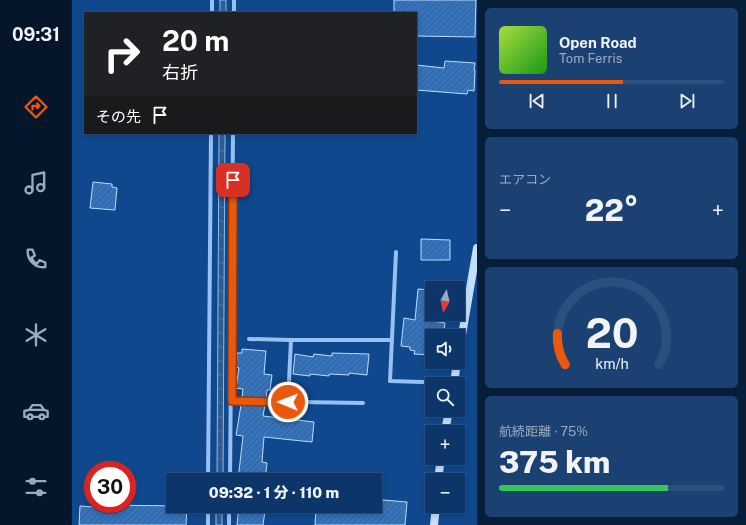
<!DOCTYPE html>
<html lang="ja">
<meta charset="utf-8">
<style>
body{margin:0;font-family:"Public Sans","Noto Sans JP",sans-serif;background:#1a4172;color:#f1f3f6;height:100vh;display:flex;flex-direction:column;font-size:15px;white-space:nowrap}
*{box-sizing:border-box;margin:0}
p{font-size:13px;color:#9aabc1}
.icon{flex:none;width:22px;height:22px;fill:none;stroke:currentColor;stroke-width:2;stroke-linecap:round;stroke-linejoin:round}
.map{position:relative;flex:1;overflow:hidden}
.details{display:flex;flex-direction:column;gap:8px;padding:8px;background:#071e3a;width:269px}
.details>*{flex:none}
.guide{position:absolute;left:12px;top:12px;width:333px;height:122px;border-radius:0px;box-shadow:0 2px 6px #0003,0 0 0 1px #2c507e;background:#202124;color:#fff;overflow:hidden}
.needle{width:26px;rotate:188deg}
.fabs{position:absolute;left:353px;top:281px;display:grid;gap:8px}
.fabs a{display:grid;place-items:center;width:40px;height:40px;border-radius:0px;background:#0c366a;box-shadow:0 2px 6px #0003,0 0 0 1px #2c507e;font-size:20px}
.speed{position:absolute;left:12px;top:461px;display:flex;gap:8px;font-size:20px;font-weight:700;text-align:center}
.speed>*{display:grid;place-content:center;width:52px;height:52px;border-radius:50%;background:#0c366a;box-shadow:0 2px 6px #0003,0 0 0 1px #2c507e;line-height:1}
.speed .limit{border:6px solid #d22;background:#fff;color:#111}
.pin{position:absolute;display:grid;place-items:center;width:34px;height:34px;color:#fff;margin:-17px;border-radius:8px;box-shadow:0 2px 6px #0006}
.me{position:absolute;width:44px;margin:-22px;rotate:271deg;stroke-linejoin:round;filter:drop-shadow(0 0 3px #0008)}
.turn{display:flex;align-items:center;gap:14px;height:84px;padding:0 12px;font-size:18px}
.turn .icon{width:52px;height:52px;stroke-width:2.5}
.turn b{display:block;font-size:28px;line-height:34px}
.then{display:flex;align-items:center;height:38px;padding:0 12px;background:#0003;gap:8px;font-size:15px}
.big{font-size:30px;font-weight:800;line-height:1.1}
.details .widget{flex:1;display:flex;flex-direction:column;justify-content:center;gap:6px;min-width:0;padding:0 14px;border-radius:6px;background:#1a4172}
.details .dial{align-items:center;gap:0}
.dial svg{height:104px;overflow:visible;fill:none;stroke:#2c507e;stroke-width:7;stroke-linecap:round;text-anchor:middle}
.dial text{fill:#f1f3f6;stroke:none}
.song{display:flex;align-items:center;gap:12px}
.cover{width:48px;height:48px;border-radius:6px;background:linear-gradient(135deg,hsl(80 70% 55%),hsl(120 70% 35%))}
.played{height:4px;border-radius:2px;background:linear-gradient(90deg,#ea580c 55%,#2c507e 55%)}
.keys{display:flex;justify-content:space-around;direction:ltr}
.heat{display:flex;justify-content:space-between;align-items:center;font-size:22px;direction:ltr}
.charge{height:6px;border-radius:3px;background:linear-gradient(90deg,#34c759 75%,#2c507e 0)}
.trip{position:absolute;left:94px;top:473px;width:216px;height:40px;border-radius:0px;background:#0c366a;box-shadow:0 2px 6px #0003,0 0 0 1px #2c507e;font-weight:800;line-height:40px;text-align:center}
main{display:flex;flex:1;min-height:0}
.dock{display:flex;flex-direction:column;width:72px;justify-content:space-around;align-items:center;background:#05162a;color:#9aabc1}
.dock .icon{width:28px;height:28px}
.dock .current{color:#ea580c}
.dock b{font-size:18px;color:#f1f3f6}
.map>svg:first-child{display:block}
.water{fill:url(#water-ripples);stroke:#89bdf6}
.building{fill:url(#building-hatch);stroke:#bfdcfd}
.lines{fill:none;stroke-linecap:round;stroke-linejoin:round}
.street{stroke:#97c1f3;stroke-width:4}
.secondary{stroke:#c6defd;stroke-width:8}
.route-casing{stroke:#983908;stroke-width:10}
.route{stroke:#ea580c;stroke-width:7}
</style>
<main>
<nav class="dock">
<b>09:31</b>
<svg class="icon current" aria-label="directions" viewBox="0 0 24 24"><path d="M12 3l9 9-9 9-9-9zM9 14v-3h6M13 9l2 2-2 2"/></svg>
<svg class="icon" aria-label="music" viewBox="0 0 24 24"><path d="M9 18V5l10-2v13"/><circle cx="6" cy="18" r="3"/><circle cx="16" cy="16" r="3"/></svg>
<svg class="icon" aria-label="phone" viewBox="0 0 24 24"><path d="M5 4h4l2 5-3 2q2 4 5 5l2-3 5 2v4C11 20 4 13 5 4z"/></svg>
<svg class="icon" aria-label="climate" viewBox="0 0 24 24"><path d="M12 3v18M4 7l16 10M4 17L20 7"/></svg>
<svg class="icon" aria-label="car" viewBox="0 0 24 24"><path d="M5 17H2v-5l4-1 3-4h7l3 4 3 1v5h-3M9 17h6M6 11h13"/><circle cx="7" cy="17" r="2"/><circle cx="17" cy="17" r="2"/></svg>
<svg class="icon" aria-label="filters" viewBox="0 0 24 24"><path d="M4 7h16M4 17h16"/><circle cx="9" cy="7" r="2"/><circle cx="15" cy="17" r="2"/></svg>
</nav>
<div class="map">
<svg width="405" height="525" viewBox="0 0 405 525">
<defs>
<pattern id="water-ripples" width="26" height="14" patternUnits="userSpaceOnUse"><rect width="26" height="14" fill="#315b8f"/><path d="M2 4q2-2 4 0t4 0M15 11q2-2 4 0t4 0" fill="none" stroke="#5074a0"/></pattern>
<pattern id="building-hatch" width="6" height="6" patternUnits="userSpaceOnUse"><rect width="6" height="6" fill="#3872b7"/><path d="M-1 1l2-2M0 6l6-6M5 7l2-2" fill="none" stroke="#435d7c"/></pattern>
</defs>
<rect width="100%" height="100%" fill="#10488d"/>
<!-- water -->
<g class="water">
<rect x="148" y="0" width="6" height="13"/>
<path d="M147,133H153L151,480H145Z"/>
<rect x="144" y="506" width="6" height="19"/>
</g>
<!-- building -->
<g class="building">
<path d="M322,0H404L403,37L344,36V13H322Z"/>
<path d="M373,61L403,63L402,70H403L402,91L396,90L395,94L344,90V65L372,68Z"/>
<path d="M21,182L40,184V187L45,188L43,210L18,208Z"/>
<path d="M349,239L378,240V260H349Z"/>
<path d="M346,289L360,290V321L373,323L371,336H360V355L342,354L343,351L338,350V347L329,346L332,318L343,320Z"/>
<path d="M170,349L194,351L192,374L200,375L198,390H195L194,398H170L171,389L164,388L167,368L164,367L165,353H170Z"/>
<path d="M260,353L297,354L295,375L277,373V375L257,374V376L238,374V376L221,374L223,354L241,357L242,354L260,356Z"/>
<path d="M169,405H193L191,416L242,422L240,442L192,437L190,462L195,463L193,480H166L171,436L164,435Z"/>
<path d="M311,500L335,502L333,525H243L244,506H303V501H311Z"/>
<path d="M22,505L115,506L114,525H7L8,506L22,507Z"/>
<path d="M167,506H181V509L193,511L191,525H165Z"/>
</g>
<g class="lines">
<!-- street -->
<g class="street">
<path d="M140,13V0"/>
<path d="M162,13V0"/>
<path d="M324,252L318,381L382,383"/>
<path d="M177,339L219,340L216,402"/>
<path d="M219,340H320"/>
<path d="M159,401L291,403"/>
<path d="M136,480L139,133"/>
<path d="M158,480L161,133"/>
<path d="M136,525V506"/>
<path d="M157,525V506"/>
</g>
<!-- secondary -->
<g class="secondary">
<path d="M386,358L405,248"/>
<path d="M382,384L385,362"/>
<path d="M373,432L377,410"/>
<path d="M366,480L369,458"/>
<path d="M362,525L364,506"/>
</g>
</g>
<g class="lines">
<!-- route casing -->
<g class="route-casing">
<path id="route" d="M161,180L160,401L216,402"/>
</g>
<!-- route -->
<use href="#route" class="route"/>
</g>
</svg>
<div class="fabs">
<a><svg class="needle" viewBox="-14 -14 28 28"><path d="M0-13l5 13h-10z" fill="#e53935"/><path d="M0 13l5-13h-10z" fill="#9aabc1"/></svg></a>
<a><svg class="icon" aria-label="sound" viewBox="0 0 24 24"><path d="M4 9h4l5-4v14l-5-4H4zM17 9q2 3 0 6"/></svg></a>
<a><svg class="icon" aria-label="search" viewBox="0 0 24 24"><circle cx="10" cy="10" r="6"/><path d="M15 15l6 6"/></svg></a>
<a>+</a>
<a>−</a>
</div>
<div class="speed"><div class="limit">30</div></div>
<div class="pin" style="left:161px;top:180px;background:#d93025"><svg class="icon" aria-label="arrive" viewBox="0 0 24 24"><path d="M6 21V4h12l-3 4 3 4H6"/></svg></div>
<svg class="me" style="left:216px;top:402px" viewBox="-20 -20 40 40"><circle r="17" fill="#ea580c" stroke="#fff" stroke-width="3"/><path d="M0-11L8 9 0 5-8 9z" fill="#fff"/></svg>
<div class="trip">09:32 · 1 分 · 110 m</div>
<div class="guide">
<div class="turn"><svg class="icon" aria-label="right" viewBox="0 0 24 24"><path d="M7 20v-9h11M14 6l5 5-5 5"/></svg><div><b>20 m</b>右折</div></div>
<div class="then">その先<svg class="icon" aria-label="arrive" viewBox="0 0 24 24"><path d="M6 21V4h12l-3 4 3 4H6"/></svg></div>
</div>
</div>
<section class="details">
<div class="widget">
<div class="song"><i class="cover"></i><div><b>Open Road</b><p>Tom Ferris</p></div></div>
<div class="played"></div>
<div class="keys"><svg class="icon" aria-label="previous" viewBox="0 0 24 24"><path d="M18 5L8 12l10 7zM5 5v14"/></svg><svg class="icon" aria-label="pause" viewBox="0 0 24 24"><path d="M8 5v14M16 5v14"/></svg><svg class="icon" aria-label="next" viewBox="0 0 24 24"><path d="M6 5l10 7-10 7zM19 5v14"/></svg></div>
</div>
<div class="widget"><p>エアコン</p>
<div class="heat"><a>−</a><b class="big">22°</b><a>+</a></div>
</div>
<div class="widget dial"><svg viewBox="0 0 100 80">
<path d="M14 69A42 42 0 1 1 86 69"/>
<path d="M14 69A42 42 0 0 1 8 45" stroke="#ea580c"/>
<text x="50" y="56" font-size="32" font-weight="700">20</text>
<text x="50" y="72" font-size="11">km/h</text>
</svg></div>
<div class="widget"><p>航続距離 · 75%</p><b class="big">375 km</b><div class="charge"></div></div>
</section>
</main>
